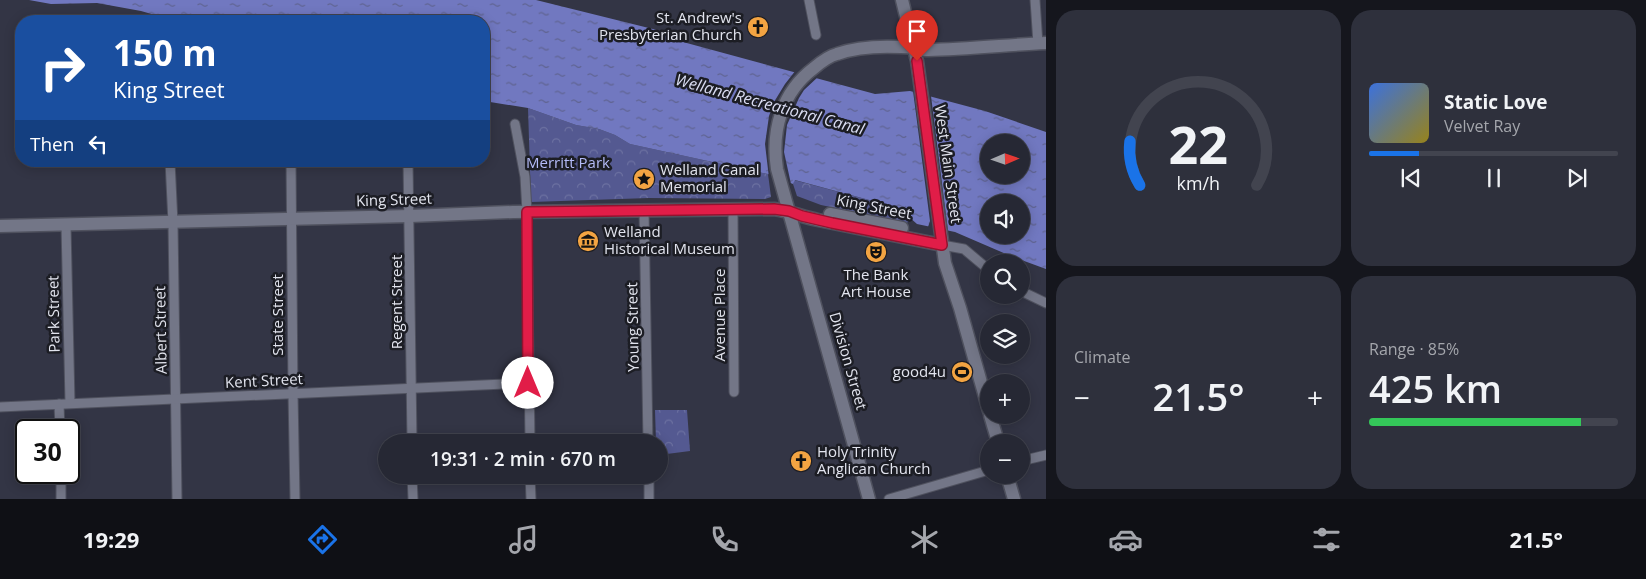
<!DOCTYPE html>
<meta charset="utf-8">
<style>
body{margin:0;font-family:"Open Sans",sans-serif;background:#2e303c;color:#f1f3f6;height:100vh;display:flex;flex-direction:column;font-size:19px;white-space:nowrap}
*{box-sizing:border-box;margin:0}
p{font-size:16px;color:#a4a6ac}
.icon{flex:none;width:28px;height:28px;fill:none;stroke:currentColor;stroke-width:2;stroke-linecap:round;stroke-linejoin:round}
.map{position:relative;flex:1;overflow:hidden}
.sheet{display:flex;flex-direction:column;gap:10px;padding:10px;background:#15161d;width:600px}
.sheet>*{flex:none}
.guide{position:absolute;left:15px;top:15px;width:475px;height:152px;border-radius:20px;box-shadow:0 2px 12px #0003,0 0 0 1px #42444f;background:#1a4fa0;color:#fff;overflow:hidden}
.needle{width:32px;rotate:88deg}
.tools{position:absolute;left:980px;top:134px;display:grid;gap:10px}
.tools a{display:grid;place-items:center;width:50px;height:50px;border-radius:50%;background:#262834;box-shadow:0 2px 12px #0003,0 0 0 1px #42444f;font-size:25px}
.speed{position:absolute;left:15px;top:419px;display:flex;gap:10px;font-size:25px;font-weight:700;text-align:center}
.speed>*{display:grid;place-content:center;width:65px;height:65px;border-radius:50%;background:#262834;box-shadow:0 2px 12px #0003,0 0 0 1px #42444f;line-height:1}
.speed .limit{border:2px solid #111;border-radius:8px;background:#fff;color:#111}
.pin{position:absolute;display:grid;place-items:center;width:42px;height:42px;color:#fff;margin:-51px -21px;border-radius:50% 50% 50% 0;rotate:-45deg;box-shadow:0 0 5px #0007}
.pin .icon{rotate:45deg}
.me{position:absolute;width:55px;margin:-28px;rotate:0deg;stroke-linejoin:round;filter:drop-shadow(0 0 4px #0008)}
.turn{display:flex;align-items:center;gap:18px;height:105px;padding:0 15px;font-size:22px}
.turn .icon{width:65px;height:65px;stroke-width:2.5}
.turn b{display:block;font-size:35px;line-height:42px}
.then{display:flex;align-items:center;height:48px;padding:0 15px;background:#0003;gap:10px;font-size:19px}
.big{font-size:38px;font-weight:600;line-height:1.1}
.sheet .tile{flex:1;display:flex;flex-direction:column;justify-content:center;gap:8px;min-width:0;padding:0 18px;border-radius:20px;background:#2e303c}
.sheet .dial{align-items:center;gap:0}
.dial svg{height:130px;overflow:visible;fill:none;stroke:#42444f;stroke-width:7;stroke-linecap:round;text-anchor:middle}
.dial text{fill:#f1f3f6;stroke:none}
.song{display:flex;align-items:center;gap:15px}
.cover{width:60px;height:60px;border-radius:8px;background:linear-gradient(135deg,hsl(220 70% 55%),hsl(50 70% 35%))}
.played{height:5px;border-radius:2px;background:linear-gradient(90deg,#1a73e8 20%,#42444f 20%)}
.keys{display:flex;justify-content:space-around;direction:ltr}
.heat{display:flex;justify-content:space-between;align-items:center;font-size:28px;direction:ltr}
.charge{height:8px;border-radius:4px;background:linear-gradient(90deg,#34c759 85%,#42444f 0)}
.sheet .tiles{flex:1;display:grid;gap:10px;grid-template-columns:repeat(2,1fr)}
.trip{position:absolute;left:378px;top:434px;width:290px;height:50px;border-radius:25px;background:#262834;box-shadow:0 2px 12px #0003,0 0 0 1px #42444f;font-weight:600;line-height:50px;text-align:center}
.menu{display:flex;height:80px;justify-content:space-around;align-items:center;background:#0f1015;color:#a4a6ac}
.menu .icon{width:35px;height:35px}
.menu .selected{color:#1a73e8}
.menu b{font-size:22px;color:#f1f3f6}
main{display:flex;flex:1;min-height:0}
.map>svg:first-child{display:block}
.park{fill:url(#park-crowns)}
.water{fill:url(#water-ripples);fill-rule:evenodd}
.pier{fill:#333545}
.lines{fill:none;stroke-linecap:round;stroke-linejoin:round}
.minor-casing{stroke:#4f515e;stroke-width:11}
.secondary-casing{stroke:#4f515e;stroke-width:15}
.minor{stroke:#737687;stroke-width:9}
.secondary{stroke:#737687;stroke-width:12}
.route-casing{stroke:#92132f;stroke-width:12}
.route{stroke:#e11d48;stroke-width:9}
.labels{text-anchor:middle;stroke-width:5;stroke-linejoin:round;paint-order:stroke}
.poi-label{font-size:15px;fill:#e2e4ee;stroke:#1c1d24;text-anchor:start}
.park-label{font-size:15px;fill:#b4bbf7;stroke:#1c1d24}
.street-label{font-size:15px;fill:#e2e4ee;stroke:#1c1d24}
.water-label{font-size:16px;font-style:italic;fill:#d9dcf1;stroke:#1c1d24}
</style>
<main>
<div class="map">
<svg width="1046" height="499" viewBox="0 0 1046 499">
<defs>
<pattern id="park-crowns" width="20" height="18" patternUnits="userSpaceOnUse" patternTransform="scale(1.25)"><rect width="20" height="18" fill="#545991"/><path d="M2 6a3 3 0 1 1 6 0M12 15a3 3 0 1 1 6 0" fill="none" stroke="#6c71a1"/></pattern>
<pattern id="water-ripples" width="26" height="14" patternUnits="userSpaceOnUse" patternTransform="scale(1.25)"><rect width="26" height="14" fill="#7178c0"/><path d="M2 4q2-2 4 0t4 0M15 11q2-2 4 0t4 0" fill="none" stroke="#5f6390"/></pattern>
</defs>
<rect width="100%" height="100%" fill="#333545"/>
<!-- park -->
<g class="park">
<path d="M528,108L576,125L599,129L615,135L630,144L768,174L771,197L765,199L649,198L531,202Z"/>
<path d="M794,180L899,208L910,219L907,223L821,205L797,196L793,184Z"/>
<path d="M655,410H687L690,451L659,455V442H656Z"/>
</g>
<!-- water -->
<path class="water" d="M29,0H536L673,34L683,42L875,94L910,91L985,111L1046,132V269L1013,257L955,232L917,224L899,208L795,180L793,184L768,174L630,144L615,135L599,129L576,125L528,108L484,101V21H176L141,11L97,3L51,4ZM989,142H1021V175H989ZM989,202H1021V235H989Z"/>
<!-- pier -->
<g class="pier">
<path d="M796,70L819,76L804,90L799,98L787,125L784,152L791,184L788,185L769,178L765,144L769,116L774,102L785,84Z"/>
<path d="M913,91L931,96L948,231L928,227L930,221Z"/>
</g>
<g class="lines">
<!-- minor casing -->
<g class="minor-casing">
<g id="minor">
<path d="M809,0L816,35"/>
<path d="M1035,0L1038,44"/>
<path d="M515,124L525,177L527,212L530,442"/>
<path d="M170,161L173,223L177,499"/>
<path d="M291,161L293,393L295,499"/>
<path d="M408,161L412,442"/>
<path d="M733,209L734,392"/>
<path d="M644,210L648,442"/>
<path d="M66,225L70,403"/>
<path d="M942,245L964,249L989,270"/>
<path d="M1021,291L1046,303"/>
<path d="M59,404L60,430"/>
<path d="M0,407L528,383"/>
<path d="M1021,461L1046,455"/>
<path d="M61,472V499"/>
<path d="M412,475L413,499"/>
<path d="M530,475L531,499"/>
<path d="M649,475V499"/>
<path d="M889,499L989,470"/>
</g>
</g>
<!-- secondary casing -->
<g class="secondary-casing">
<g id="secondary">
<path d="M902,0L917,61L945,263L960,308L989,411"/>
<path d="M830,214L902,228"/>
<path d="M0,226L410,216L513,212L774,209C789,211 803,217 818,220L942,245"/>
<path d="M990,415L998,442"/>
<path d="M1007,475L1014,499"/>
<path d="M869,499L777,169C771,130 782,92 814,68C821,62 829,56 837,54C856,47 881,46 901,47C910,47 919,50 928,50C967,49 1007,45 1046,43"/>
</g>
</g>
<!-- minor -->
<use href="#minor" class="minor"/>
<!-- secondary -->
<use href="#secondary" class="secondary"/>
</g>
<g class="lines">
<!-- route casing -->
<g class="route-casing">
<path id="route" d="M528,383L527,212L774,209L789,211L802,216L832,223L942,245L917,61"/>
</g>
<!-- route -->
<use href="#route" class="route"/>
</g>
<!-- icons -->
<defs>
<g id="church-disc" transform="scale(1.125)"><circle r="9.5" fill="#f3a442" stroke="#1c1d24"/><path d="M-1.2-6h2.4v3.5h3.3v2.4h-3.3V6h-2.4V-.1h-3.3v-2.4h3.3Z" fill="#111"/></g>
<g id="sight-disc" transform="scale(1.125)"><circle r="9.5" fill="#f3a442" stroke="#1c1d24"/><path d="M0-6L1.8-2.2L6-1.7L2.9 1.2L3.7 5.4L0 3.3L-3.7 5.4L-2.9 1.2L-6-1.7L-1.8-2.2Z" fill="#111"/></g>
<g id="museum-disc" transform="scale(1.125)"><circle r="9.5" fill="#f3a442" stroke="#1c1d24"/><path d="M0-6L6-3V-2H-6V-3ZM-5-1h2V3h-2ZM-1-1h2V3h-2ZM3-1h2V3H3ZM-6 4H6V6H-6Z" fill="#111"/></g>
<g id="theatre-disc" transform="scale(1.125)"><circle r="9.5" fill="#f3a442" stroke="#1c1d24"/><path d="M-5-5.5Q0-4 5-5.5V0Q5 5 0 6Q-5 5-5 0ZM-3.3-2.5H-1v1.5H-3.3ZM1-2.5H3.3v1.5H1ZM-2.8 1Q0 5.5 2.8 1Z" fill="#111"/></g>
<g id="stadium-disc" transform="scale(1.125)"><circle r="9.5" fill="#f3a442" stroke="#1c1d24"/><path d="M0-5a6.5 5 0 1 0 0 10a6.5 5 0 1 0 0-10ZM-3.5-1.8h7v3.6h-7Z" fill="#111"/></g>
</defs>
<g fill-rule="evenodd">
<use href="#church-disc" x="758" y="27"/>
<use href="#sight-disc" x="644" y="179"/>
<use href="#museum-disc" x="588" y="241"/>
<use href="#theatre-disc" x="876" y="252"/>
<use href="#stadium-disc" x="962" y="372"/>
<use href="#church-disc" x="801" y="461"/>
</g>
<g class="labels">
<!-- poi labels -->
<g class="poi-label">
<text x="742" y="23" text-anchor="end">St. Andrew's<tspan x="742" dy="17">Presbyterian Church</tspan></text>
<text x="660" y="175">Welland Canal<tspan x="660" dy="17">Memorial</tspan></text>
<text x="604" y="237">Welland<tspan x="604" dy="17">Historical Museum</tspan></text>
<text x="876" y="280" text-anchor="middle">The Bank<tspan x="876" dy="17">Art House</tspan></text>
<text x="946" y="377" text-anchor="end">good4u</text>
<text x="817" y="457">Holy Trinity<tspan x="817" dy="17">Anglican Church</tspan></text>
</g>
<!-- park labels -->
<g class="park-label">
<text x="568" y="168">Merritt Park</text>
</g>
<!-- street labels -->
<g class="street-label">
<text transform="translate(948 164) rotate(82)" y="5">West Main Street</text>
<text transform="translate(394 200) rotate(-2)" y="5">King Street</text>
<text transform="translate(874 207) rotate(11)" y="5">King Street</text>
<text transform="translate(397 302) rotate(-90)" y="5">Regent Street</text>
<text transform="translate(54 314) rotate(-91)" y="5">Park Street</text>
<text transform="translate(278 315) rotate(-90)" y="5">State Street</text>
<text transform="translate(720 315) rotate(-90)" y="5">Avenue Place</text>
<text transform="translate(633 327) rotate(-91)" y="5">Young Street</text>
<text transform="translate(161 330) rotate(-91)" y="5">Albert Street</text>
<text transform="translate(848 361) rotate(74)" y="5">Division Street</text>
<text transform="translate(264 381) rotate(-3)" y="5">Kent Street</text>
</g>
<!-- water labels -->
<g class="water-label">
<text transform="translate(770 104) rotate(15)" y="6">Welland Recreational Canal</text>
</g>
</g>
</svg>
<div class="tools">
<a><svg class="needle" viewBox="-14 -14 28 28"><path d="M0-13l5 13h-10z" fill="#e53935"/><path d="M0 13l5-13h-10z" fill="#a4a6ac"/></svg></a>
<a><svg class="icon" aria-label="sound" viewBox="0 0 24 24"><path d="M4 9h4l5-4v14l-5-4H4zM17 9q2 3 0 6"/></svg></a>
<a><svg class="icon" aria-label="search" viewBox="0 0 24 24"><circle cx="10" cy="10" r="6"/><path d="M15 15l6 6"/></svg></a>
<a><svg class="icon" aria-label="layers" viewBox="0 0 24 24"><path d="M12 4l9 5-9 5-9-5zM3 14l9 5 9-5"/></svg></a>
<a>+</a>
<a>−</a>
</div>
<div class="speed"><div class="limit">30</div></div>
<div class="pin" style="left:917px;top:61px;background:#d93025"><svg class="icon" aria-label="arrive" viewBox="0 0 24 24"><path d="M6 21V4h12l-3 4 3 4H6"/></svg></div>
<svg class="me" style="left:528px;top:383px" viewBox="-20 -20 40 40"><circle r="19" fill="#fff"/><path d="M0-13L10 11 0 6-10 11z" fill="#e11d48"/></svg>
<div class="trip">19:31 · 2 min · 670 m</div>
<div class="guide">
<div class="turn"><svg class="icon" aria-label="right" viewBox="0 0 24 24"><path d="M7 20v-9h11M14 6l5 5-5 5"/></svg><div><b>150 m</b>King Street</div></div>
<div class="then">Then<svg class="icon" aria-label="left" viewBox="0 0 24 24"><path d="M17 20v-9H6M10 6l-5 5 5 5"/></svg></div>
</div>
</div>
<section class="sheet">
<div class="tiles">
<div class="tile dial"><svg viewBox="0 0 100 80">
<path d="M14 69A42 42 0 1 1 86 69"/>
<path d="M14 69A42 42 0 0 1 8 42" stroke="#1a73e8"/>
<text x="50" y="56" font-size="32" font-weight="700">22</text>
<text x="50" y="72" font-size="11">km/h</text>
</svg></div>
<div class="tile">
<div class="song"><i class="cover"></i><div><b>Static Love</b><p>Velvet Ray</p></div></div>
<div class="played"></div>
<div class="keys"><svg class="icon" aria-label="previous" viewBox="0 0 24 24"><path d="M18 5L8 12l10 7zM5 5v14"/></svg><svg class="icon" aria-label="pause" viewBox="0 0 24 24"><path d="M8 5v14M16 5v14"/></svg><svg class="icon" aria-label="next" viewBox="0 0 24 24"><path d="M6 5l10 7-10 7zM19 5v14"/></svg></div>
</div>
<div class="tile"><p>Climate</p>
<div class="heat"><a>−</a><b class="big">21.5°</b><a>+</a></div>
</div>
<div class="tile"><p>Range · 85%</p><b class="big">425 km</b><div class="charge"></div></div>
</div>
</section>
</main>
<nav class="menu">
<b>19:29</b>
<svg class="icon selected" aria-label="directions" viewBox="0 0 24 24"><path d="M12 3l9 9-9 9-9-9zM9 14v-3h6M13 9l2 2-2 2"/></svg>
<svg class="icon" aria-label="music" viewBox="0 0 24 24"><path d="M9 18V5l10-2v13"/><circle cx="6" cy="18" r="3"/><circle cx="16" cy="16" r="3"/></svg>
<svg class="icon" aria-label="phone" viewBox="0 0 24 24"><path d="M5 4h4l2 5-3 2q2 4 5 5l2-3 5 2v4C11 20 4 13 5 4z"/></svg>
<svg class="icon" aria-label="climate" viewBox="0 0 24 24"><path d="M12 3v18M4 7l16 10M4 17L20 7"/></svg>
<svg class="icon" aria-label="car" viewBox="0 0 24 24"><path d="M5 17H2v-5l4-1 3-4h7l3 4 3 1v5h-3M9 17h6M6 11h13"/><circle cx="7" cy="17" r="2"/><circle cx="17" cy="17" r="2"/></svg>
<svg class="icon" aria-label="filters" viewBox="0 0 24 24"><path d="M4 7h16M4 17h16"/><circle cx="9" cy="7" r="2"/><circle cx="15" cy="17" r="2"/></svg>
<b>21.5°</b>
</nav>
